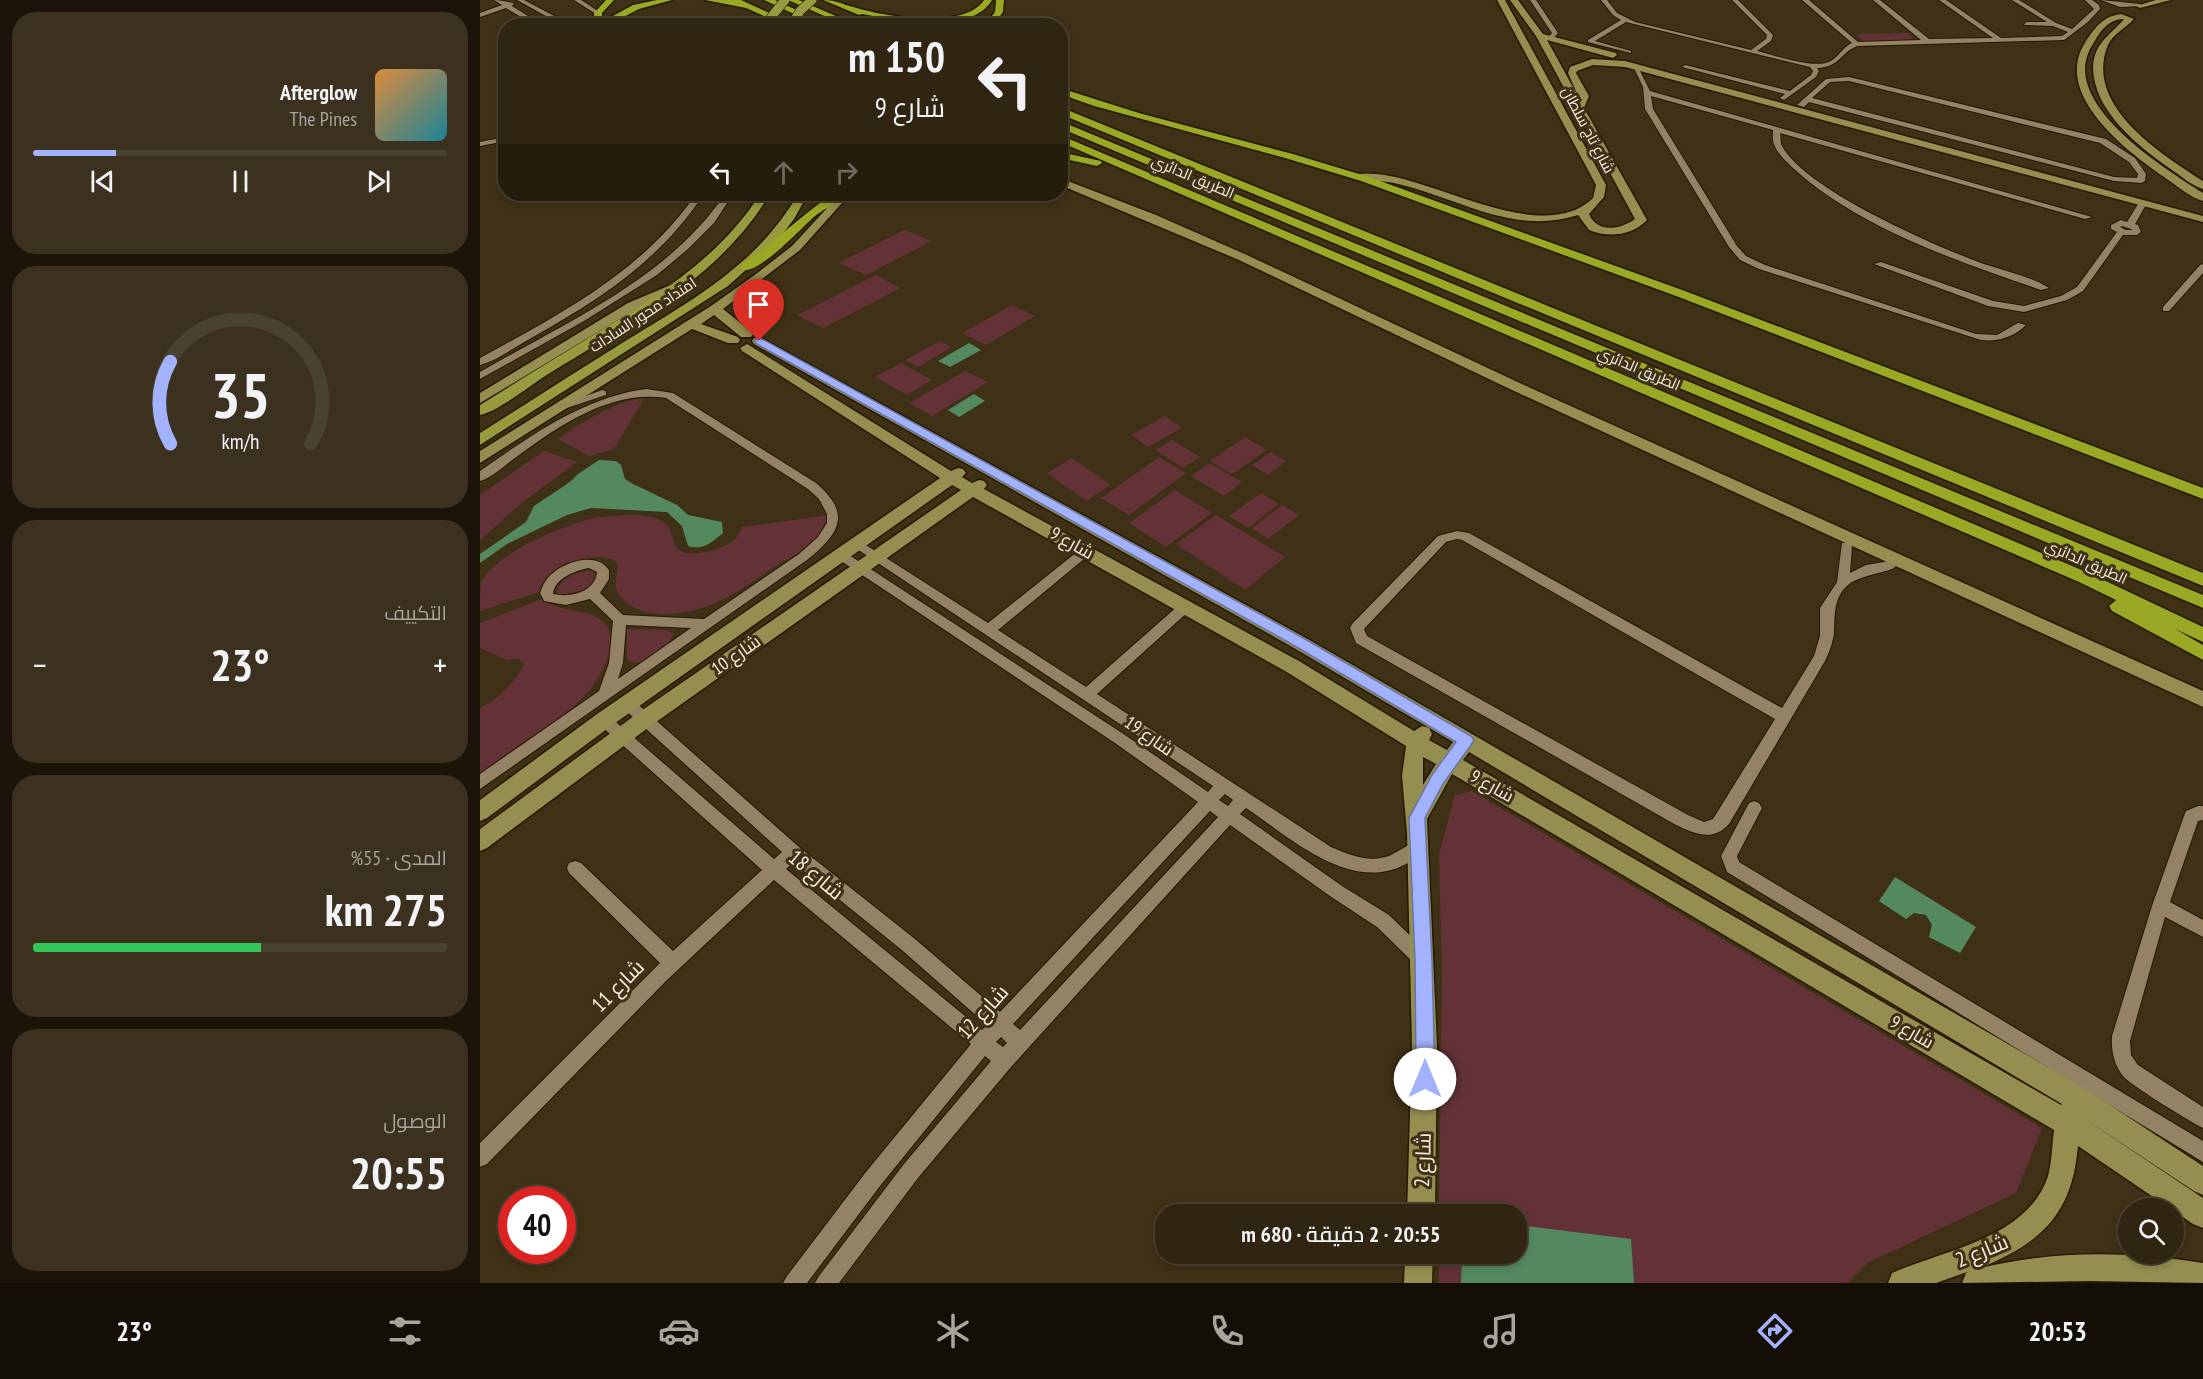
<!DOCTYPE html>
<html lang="ar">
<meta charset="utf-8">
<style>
body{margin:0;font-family:"PT Sans Narrow",Cairo,sans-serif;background:#3b311e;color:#f1f3f6;direction:rtl;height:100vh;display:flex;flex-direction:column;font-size:22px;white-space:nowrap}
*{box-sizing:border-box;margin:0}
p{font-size:20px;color:#a7a59f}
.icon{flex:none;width:33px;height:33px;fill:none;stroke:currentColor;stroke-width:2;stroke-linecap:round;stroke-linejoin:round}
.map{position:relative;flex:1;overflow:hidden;direction:ltr}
.sheet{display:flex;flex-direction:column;gap:12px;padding:12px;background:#1a1409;width:480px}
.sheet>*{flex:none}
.guide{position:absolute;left:18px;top:18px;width:570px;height:183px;border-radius:24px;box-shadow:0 3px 9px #0003,0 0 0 2px #4a4230;direction:rtl;background:#2f2510;color:#f1f3f6;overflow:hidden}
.tools{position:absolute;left:1638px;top:1198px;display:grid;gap:12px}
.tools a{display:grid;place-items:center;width:66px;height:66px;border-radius:50%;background:#2f2510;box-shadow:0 3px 9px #0003,0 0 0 2px #4a4230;font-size:30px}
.speed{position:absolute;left:18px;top:1186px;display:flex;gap:12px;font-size:30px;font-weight:700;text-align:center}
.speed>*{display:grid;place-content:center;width:78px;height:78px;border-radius:50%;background:#2f2510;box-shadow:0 3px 9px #0003,0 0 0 2px #4a4230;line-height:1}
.speed .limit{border:9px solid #d22;background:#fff;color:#111}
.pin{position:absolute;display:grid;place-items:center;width:51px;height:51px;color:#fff;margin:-62px -26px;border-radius:50% 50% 50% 0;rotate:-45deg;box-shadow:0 0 6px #0007}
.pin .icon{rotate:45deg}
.me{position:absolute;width:66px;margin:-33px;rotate:0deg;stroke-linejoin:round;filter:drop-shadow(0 0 4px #0008)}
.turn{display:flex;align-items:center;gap:21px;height:126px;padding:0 24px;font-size:27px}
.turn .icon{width:78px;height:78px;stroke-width:2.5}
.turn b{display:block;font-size:42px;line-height:51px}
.lanes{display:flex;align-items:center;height:57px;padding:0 24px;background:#0003;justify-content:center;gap:30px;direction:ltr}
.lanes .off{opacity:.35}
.big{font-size:45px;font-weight:600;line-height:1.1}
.sheet .widget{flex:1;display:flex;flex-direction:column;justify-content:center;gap:9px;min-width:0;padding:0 21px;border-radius:24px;background:#3b311e}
.sheet .dial{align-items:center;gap:0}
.dial svg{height:156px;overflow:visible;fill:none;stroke:#4a4230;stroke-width:7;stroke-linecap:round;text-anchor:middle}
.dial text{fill:#f1f3f6;stroke:none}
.song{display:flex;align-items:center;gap:18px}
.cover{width:72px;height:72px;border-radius:9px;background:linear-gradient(135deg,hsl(30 70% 55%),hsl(190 70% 35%))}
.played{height:6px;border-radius:3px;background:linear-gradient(90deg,#a3b2fd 20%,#4a4230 20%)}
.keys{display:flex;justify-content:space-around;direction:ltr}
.heat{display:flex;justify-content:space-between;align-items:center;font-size:33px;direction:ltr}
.charge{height:9px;border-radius:4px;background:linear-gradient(90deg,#34c759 55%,#4a4230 0)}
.trip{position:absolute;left:675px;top:1204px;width:372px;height:60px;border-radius:24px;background:#2f2510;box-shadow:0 3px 9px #0003,0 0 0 2px #4a4230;font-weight:600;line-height:60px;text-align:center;direction:rtl}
.tabs{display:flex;height:96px;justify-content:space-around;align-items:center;background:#130f06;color:#a7a59f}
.tabs .icon{width:42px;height:42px}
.tabs .current{color:#a3b2fd}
.tabs b{font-size:27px;color:#f1f3f6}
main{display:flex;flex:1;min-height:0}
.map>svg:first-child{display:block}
.green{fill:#623236}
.water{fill:#548960}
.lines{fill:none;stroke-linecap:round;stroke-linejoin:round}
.street-casing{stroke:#261900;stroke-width:2}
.secondary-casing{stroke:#261900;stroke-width:3}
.primary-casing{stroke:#261900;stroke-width:3}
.highway-casing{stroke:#261900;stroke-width:3}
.street{fill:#938364;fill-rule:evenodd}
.secondary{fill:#958e51;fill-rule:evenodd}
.primary{fill:#979a3e;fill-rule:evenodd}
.highway{fill:#99a925;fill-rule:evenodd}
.primary-bridge-casing{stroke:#261900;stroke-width:10;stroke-linecap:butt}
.primary-bridge{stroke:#979a3e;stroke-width:9}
.route{fill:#a3b2fd;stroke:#6a74a4;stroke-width:1.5}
.labels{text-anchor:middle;stroke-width:6;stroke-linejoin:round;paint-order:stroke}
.far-street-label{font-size:15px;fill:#f8efde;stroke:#3f3115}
.street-label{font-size:18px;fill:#f8efde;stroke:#3f3115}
.near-street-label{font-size:21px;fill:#f8efde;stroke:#3f3115}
</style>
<main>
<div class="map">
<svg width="1723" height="1283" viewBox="0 0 1723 1283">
<rect width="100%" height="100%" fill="#3f3115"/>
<!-- green -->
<g class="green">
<path d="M1427,33L1436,41L1384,42L1376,34Z"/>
<path d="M425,230L452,241L386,275L359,263Z"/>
<path d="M396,275L421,288L343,328L317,315Z"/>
<path d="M532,305L555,316L506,345L482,333Z"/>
<path d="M460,341L472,347L438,367L425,360Z"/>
<path d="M421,363L452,380L427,395L395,377Z"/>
<path d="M485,371L508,382L452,416L429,403Z"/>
<path d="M165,397L134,449L109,456L78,439C110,417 127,406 165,397Z"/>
<path d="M685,416L702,428L668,447L651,435Z"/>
<path d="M765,437L787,450L752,474L730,461Z"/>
<path d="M692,440L720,457L703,468L675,450Z"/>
<path d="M64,451L97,462L43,502L0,540V495Z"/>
<path d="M791,452L806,461L788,475L772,465Z"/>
<path d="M679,457L706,473L649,515L621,498Z"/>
<path d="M592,458L631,485L606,501L567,473Z"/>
<path d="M729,463L762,482L744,496L711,476Z"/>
<path d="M695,490L732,513L686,547L649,523Z"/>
<path d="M781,493L799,504L768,528L749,516Z"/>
<path d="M802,505L819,515L788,539L772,528Z"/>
<path d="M147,515C159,515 173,515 183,522C194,528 190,541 198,549C210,560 244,549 255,539C258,536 259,531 262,527L350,515C345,522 341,532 336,539C326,550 307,559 294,567C275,580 256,594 235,603C209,615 160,623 140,596C130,584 141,572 136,561C114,550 64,564 59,592L0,611C0,603 0,590 1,583C12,555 82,526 110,519C122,516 135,516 147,515Z"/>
<path d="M736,515L805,557L765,590L696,544Z"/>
<path d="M108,571L114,572L118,580L108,591L82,597L78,595L77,587L92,574Z"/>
<path d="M62,599C80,615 114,605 128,628C134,640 130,652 126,663C109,702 75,721 41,744C27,754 15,765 0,773V708C19,699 35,682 44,664L39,659L27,660L0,648V623Z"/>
<path d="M147,629L187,630L194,634L184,649H177V653C168,660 158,665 148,661L147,657Z"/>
<path d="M992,791L1562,1128L1536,1193L1387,1263L1367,1283H959V1254H1036V1215H959L962,972L959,854L975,795Z"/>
</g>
<!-- water -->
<g class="water">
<path d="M489,343L501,350L470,367L458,361Z"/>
<path d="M494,394L505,401L479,417L468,410Z"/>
<path d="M119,460L136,461L141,465L145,479L153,484L197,505L208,515L242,522L243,533C232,542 223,551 208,546L202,526L187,512L111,508L87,515L27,544L0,563V554L46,522L54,506L90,482L98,474Z"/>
<path d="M1415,877L1496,927L1480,953L1449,937L1452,925L1446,915L1434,913L1426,919L1399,901Z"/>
<path d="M1037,1225L1151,1239L1154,1283H981L982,1254H1036Z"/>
</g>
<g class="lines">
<!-- street casing -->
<g class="street-casing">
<g id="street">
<path d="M14,0C21,0 27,2 34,3L32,6L64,26H56L26,8L0,17V13L22,5Z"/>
<path d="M37,0H44L93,26H84Z"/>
<path d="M94,0H101L121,13L116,14Z"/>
<path d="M1050,0H1056L1078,33L1072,40L1067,39L1072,33Z"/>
<path d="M1121,0H1127L1137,13L1155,22L1271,50L1286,39L1287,35L1252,0H1258L1293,35L1291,41L1277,51C1294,55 1335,70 1351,61C1359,56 1363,47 1372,43L1322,0H1329L1378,42L1441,40L1393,0H1400L1449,39L1513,38L1459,0H1466L1521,38L1582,36L1588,32L1573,26L1544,25L1546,22H1567L1532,0H1539L1576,23L1592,29L1614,9L1605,0H1612L1619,5L1620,9L1608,22L1584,40L1377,46C1360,53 1360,67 1337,68L1339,71L1336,77L1304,100L1300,98L1305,94L1202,67L1205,65L1310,91L1331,75L1333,71L1330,67L1146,22L1115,41L1151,51V53L1108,42V40L1141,20L1133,15Z"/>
<path d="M1621,0L1660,4L1663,6L1640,7Z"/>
<path d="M1153,66L1158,67L1170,91L1612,217L1605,219L1300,133C1301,137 1300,142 1302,146C1326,190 1453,245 1501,263C1518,269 1556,278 1569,288L1561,290C1480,262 1387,231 1321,175C1312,167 1298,156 1294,144C1292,140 1293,134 1293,130L1171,96L1173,109L1257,246L1266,256L1285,265L1496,334L1517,335L1538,323L1546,325C1534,337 1518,342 1501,340L1279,269L1260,260L1249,247L1165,109L1163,87Z"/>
<path d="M1369,77L1626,139L1655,158L1666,174L1665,181L1661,183L1634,181L1329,102L1324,107L1317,105L1346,79ZM1369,81L1620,143L1649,162L1658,174L1657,178L1634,177L1332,98L1350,82Z"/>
<path d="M26,137V141L0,146V142Z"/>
<path d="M216,194H224C179,261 122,298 53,337C36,346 18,360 0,365V358C82,313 162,272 216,194Z"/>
<path d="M245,194H253L234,223L208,249L177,275L104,321L0,379V372C86,322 188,279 245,194Z"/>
<path d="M1660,201L1667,203L1655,224L1658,225L1661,232L1657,235H1643L1603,291L1587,300L1544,312L1508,306L1394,264L1401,262L1513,301L1544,306L1581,296L1597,287L1637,232L1631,229V225L1641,220L1647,222ZM1642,226L1651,229L1652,230H1646L1640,227Z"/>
<path d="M1723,264V273L1689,311H1683V307L1720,265Z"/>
<path d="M166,389L193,393L336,483C372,514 360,533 327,560L0,789V774L119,691L129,663L133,621L110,599L86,605L64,601L60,593C63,585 66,578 73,573C87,561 117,552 129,570V579L120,593L143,615L224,619L319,554L338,537L347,523V514L339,499L328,489L186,398C131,390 82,424 39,455C27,463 14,477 0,481V471C52,435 102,398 166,389ZM109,568L117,572C115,592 91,598 73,594C75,578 94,571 109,568ZM146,625L211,628L138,679L143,663Z"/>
<path d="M122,390L126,391V395L81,410L76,407Z"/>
<path d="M977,531L989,533L1302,708L1334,656L1340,636V608L1357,582L1362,543H1370L1372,546L1370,573L1386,565L1410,561L1416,566C1410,573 1381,574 1368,585C1353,598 1355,616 1354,633C1353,642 1349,653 1345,661L1249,824C1233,842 1215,834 1196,825L876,643L870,628L872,624L958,536ZM977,539L982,540L1295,719L1233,819L1224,822L1208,815L887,636L884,629L966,542Z"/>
<path d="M378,540L508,623L602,548H610L612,551L610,554L518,630L606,687L699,605H709L711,608L709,611L617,694L851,847C870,855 891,864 911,855C920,851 928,844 937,841L943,843L945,848C941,856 932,861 924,865C869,893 809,837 766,808L760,814L862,886L909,915L947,952L950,958L947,964L941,966L935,964L897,927L850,896L750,825L531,1067L438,1178L359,1283H335L339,1276L424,1164L511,1061L505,1056L400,1186L327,1283H303L307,1276L386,1172L491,1044L294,880L187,980L7,1164L0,1167V1143L180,963L89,873L87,868L89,863L95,861L101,863L193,951L282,870L119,724L117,720L119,716L124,714L129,716L294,859L302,852L143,708L141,704L143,700H153L319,847L435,939L520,1012L718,802L635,743L358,559L356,556L358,553H366L645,735L728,792L733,786L374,547L372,544L374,541ZM745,794L753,800L748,806L739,800ZM730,811L738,817L540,1030L533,1024ZM313,862L423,951L507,1025L502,1030L306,869ZM521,1037L527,1043L523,1047L516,1042Z"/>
<path d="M1274,801L1279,803L1282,808L1257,856L1259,862L1723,1141V1162L1247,872L1241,856L1269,803Z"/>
<path d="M1718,806H1723V820L1718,821L1690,902L1723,920V937L1685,917L1650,1041L1651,1055L1658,1065L1723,1107V1128C1711,1122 1650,1085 1643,1076C1634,1065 1631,1050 1632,1036L1672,906L1704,816L1706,811Z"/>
</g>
</g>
<!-- secondary casing -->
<g class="secondary-casing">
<g id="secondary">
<path d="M1017,0H1025L1126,185L1124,197L1109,214C1117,233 1140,230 1155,219L1056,36L1030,0H1038L1063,34L1136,53L1137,55L1133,58L1067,40L1099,98L1088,73L1090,67L1112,59L1145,61L1723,216V222L1145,67L1113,65L1097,71L1096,73L1109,96L1104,108L1167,220C1152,236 1128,238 1109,230L1098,215C1034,236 978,198 918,184C904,180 890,182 876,179L875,177C881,172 889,174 896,174C955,178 1063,247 1113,198L1116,185Z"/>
<path d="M1676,0H1691L1660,8L1656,6Z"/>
<path d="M1641,14L1654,19C1646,28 1633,34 1628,45C1603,105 1681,154 1723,181V189C1712,186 1701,176 1692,170C1659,147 1613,111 1613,67C1614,42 1632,34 1644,19C1628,19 1620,32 1613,44C1575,101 1684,168 1723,193V201C1709,197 1696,185 1684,177C1645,150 1571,93 1606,41C1615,27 1624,16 1641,14Z"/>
<path d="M580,178L676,215L767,255L1044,385L1723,691V707L1034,391L759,260L580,185Z"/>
<path d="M360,194H370L320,250L243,309L271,331L273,334L271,337H261L234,315L221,324L258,337L260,340L258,343H248L212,329L0,463V451L231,306L276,274L312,246Z"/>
<path d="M200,281L206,285L204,288L156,309L0,403V393L148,303Z"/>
<path d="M279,337L826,638L1604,1088L1723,1166V1195L1714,1191L1602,1117L1723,1198V1228L1713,1224L1598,1146C1592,1216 1560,1244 1497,1269C1573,1250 1646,1251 1723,1263V1283L1609,1281L1482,1283L1486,1273L1490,1271L1456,1283H1408L1412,1273C1464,1250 1548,1238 1568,1176C1572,1161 1572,1145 1574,1130L972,774L947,819L957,1046L955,1215H927L932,1046L927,833L922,776L926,746L805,671L493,497L172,725L7,848L0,851V829L158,713L481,490L472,485L131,726L7,818L0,821V800L117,714L460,478L262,351L260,348L267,344L471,471L478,468L483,469L486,473L482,477L492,483L499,480L504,481L507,485L504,489L819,661L934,731L942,726L949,728L952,734L949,740L967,750L973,742L814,648L274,344L272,341L274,338ZM989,752L1582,1104L1581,1105L983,760ZM943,757L956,764L943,785Z"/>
<path d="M925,1254H953L952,1283H924Z"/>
</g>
</g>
<!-- primary casing -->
<g class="primary-casing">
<g id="primary">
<path d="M280,194H290C239,279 152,322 70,373C52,384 19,411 0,415V405C36,382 73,360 110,337C174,298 239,259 280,194Z"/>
<path d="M318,194H328L314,219L294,245L248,286L0,445V433C46,404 92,374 139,345C208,302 276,267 318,194Z"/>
</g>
</g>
<!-- highway casing -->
<g class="highway-casing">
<g id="highway">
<path d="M126,0H134L122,13V26H114V13Z"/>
<path d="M177,0H192L159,9L138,20L137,26H129L131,17L153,5Z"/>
<path d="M225,0H261L318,26H306L266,8Z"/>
<path d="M284,0H295L323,13L316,15Z"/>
<path d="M308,0H319L379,26H367Z"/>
<path d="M343,0C354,0 360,3 370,6C400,16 484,31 504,0H512C491,36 416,20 382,14L379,15Z"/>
<path d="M516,0H524L523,12L513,26H504L515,12Z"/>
<path d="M580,88L659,113L813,154L889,177L1205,291L1723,488V499L1196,296L881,181L805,158L614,106L580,94Z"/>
<path d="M580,107L1723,573V586L580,114Z"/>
<path d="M580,121L1723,595V608L580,128Z"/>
<path d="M580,135L1611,574L1723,627V642L1695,629L1723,645V660L1632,611L1629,606L1636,600L1599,582L580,142Z"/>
<path d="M580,152L621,161L622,163L617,166L580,158Z"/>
<path d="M353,194H365C357,203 345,208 335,216C321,228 280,274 262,270V264C294,243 321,215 353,194Z"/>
</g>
</g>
<!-- street -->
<use href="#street" class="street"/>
<!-- secondary -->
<use href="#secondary" class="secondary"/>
<!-- primary -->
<use href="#primary" class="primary"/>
<!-- highway -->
<use href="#highway" class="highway"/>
<!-- primary-bridge casing -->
<g class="primary-bridge-casing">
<g id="primary-bridge">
<path d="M284,26L305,0"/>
<path d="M311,26L320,11L332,0"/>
</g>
</g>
<!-- primary-bridge -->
<use href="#primary-bridge" class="primary-bridge"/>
</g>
<!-- route -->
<path class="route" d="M275,339H282L825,639L991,736L994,740L991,745L963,784L945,818L952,961L955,1079L952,1086L945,1089L938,1086L936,1079L935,961L929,818L952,775L976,742L815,646L275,343Z"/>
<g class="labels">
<!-- far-street labels -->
<g class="far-street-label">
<text transform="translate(1108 130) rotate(62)" y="5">شارع تاج سلطان</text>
<text transform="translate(713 177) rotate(23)" y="5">الطريق الدائري</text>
<text transform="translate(163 315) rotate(-33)" y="5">امتداد محور السادات</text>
<text transform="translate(1159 369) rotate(23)" y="5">الطريق الدائري</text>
<text transform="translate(1606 562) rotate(24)" y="5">الطريق الدائري</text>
</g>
<!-- street labels -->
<g class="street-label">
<text transform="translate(592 543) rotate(29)" y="6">شارع 9</text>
<text transform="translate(256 655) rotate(-35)" y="6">شارع 10</text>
<text transform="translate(669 736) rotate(35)" y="6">شارع 19</text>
<text transform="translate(1012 786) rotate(29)" y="6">شارع 9</text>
<text transform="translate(1432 1032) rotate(30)" y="6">شارع 9</text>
</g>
<!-- near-street labels -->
<g class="near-street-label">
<text transform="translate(336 875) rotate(40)" y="7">شارع 18</text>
<text transform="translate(138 986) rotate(-45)" y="7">شارع 11</text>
<text transform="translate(503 1012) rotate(-48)" y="7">شارع 12</text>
<text transform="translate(943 1160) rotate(-88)" y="7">شارع 2</text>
<text transform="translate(1502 1251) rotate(-22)" y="7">شارع 2</text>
</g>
</g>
</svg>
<div class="tools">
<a><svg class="icon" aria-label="search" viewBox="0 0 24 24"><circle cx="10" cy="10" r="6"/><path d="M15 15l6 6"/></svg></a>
</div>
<div class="speed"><div class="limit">40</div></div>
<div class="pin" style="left:279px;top:341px;background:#d93025"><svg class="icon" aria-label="arrive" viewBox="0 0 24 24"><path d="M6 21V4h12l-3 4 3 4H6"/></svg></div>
<svg class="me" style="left:945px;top:1079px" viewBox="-20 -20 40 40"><circle r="19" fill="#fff"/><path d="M0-13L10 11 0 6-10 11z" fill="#a3b2fd"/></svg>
<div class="trip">20:55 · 2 دقيقة · 680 m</div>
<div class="guide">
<div class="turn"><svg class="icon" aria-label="left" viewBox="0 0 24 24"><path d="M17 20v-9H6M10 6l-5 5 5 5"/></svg><div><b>150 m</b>شارع 9</div></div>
<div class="lanes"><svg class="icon" aria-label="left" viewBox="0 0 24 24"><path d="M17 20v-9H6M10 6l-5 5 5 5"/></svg><svg class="icon off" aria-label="ahead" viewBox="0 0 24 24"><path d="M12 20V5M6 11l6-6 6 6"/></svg><svg class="icon off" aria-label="right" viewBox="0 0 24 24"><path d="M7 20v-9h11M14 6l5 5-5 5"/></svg></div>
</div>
</div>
<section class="sheet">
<div class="widget">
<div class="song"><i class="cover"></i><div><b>Afterglow</b><p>The Pines</p></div></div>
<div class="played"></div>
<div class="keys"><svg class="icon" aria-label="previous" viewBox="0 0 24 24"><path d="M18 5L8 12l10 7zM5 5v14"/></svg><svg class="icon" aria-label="pause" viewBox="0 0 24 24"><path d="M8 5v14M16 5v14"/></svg><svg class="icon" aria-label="next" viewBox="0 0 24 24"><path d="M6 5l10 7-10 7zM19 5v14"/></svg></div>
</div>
<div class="widget dial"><svg viewBox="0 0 100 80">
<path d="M14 69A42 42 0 1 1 86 69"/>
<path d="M14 69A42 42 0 0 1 14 27" stroke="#a3b2fd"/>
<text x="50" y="56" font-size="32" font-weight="700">35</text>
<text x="50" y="72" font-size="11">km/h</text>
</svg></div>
<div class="widget"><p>التكييف</p>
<div class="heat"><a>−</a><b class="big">23°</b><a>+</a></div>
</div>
<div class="widget"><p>المدى · 55%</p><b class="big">275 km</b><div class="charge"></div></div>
<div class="widget"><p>الوصول</p><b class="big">20:55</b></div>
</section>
</main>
<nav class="tabs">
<b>20:53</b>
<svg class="icon current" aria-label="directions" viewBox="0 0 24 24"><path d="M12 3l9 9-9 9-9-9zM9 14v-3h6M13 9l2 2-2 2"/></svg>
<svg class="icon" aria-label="music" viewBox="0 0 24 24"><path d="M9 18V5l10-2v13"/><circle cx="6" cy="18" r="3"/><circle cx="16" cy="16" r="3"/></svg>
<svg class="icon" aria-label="phone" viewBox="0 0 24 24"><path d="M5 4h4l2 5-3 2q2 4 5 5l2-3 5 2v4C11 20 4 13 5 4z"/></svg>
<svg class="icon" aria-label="climate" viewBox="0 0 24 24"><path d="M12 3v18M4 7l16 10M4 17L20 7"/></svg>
<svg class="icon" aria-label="car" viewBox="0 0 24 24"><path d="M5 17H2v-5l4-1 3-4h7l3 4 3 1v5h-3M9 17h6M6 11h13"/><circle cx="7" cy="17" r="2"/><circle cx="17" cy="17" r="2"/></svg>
<svg class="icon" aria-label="filters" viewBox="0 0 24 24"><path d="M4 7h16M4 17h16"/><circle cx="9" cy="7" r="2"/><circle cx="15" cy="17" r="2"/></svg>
<b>23°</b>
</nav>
